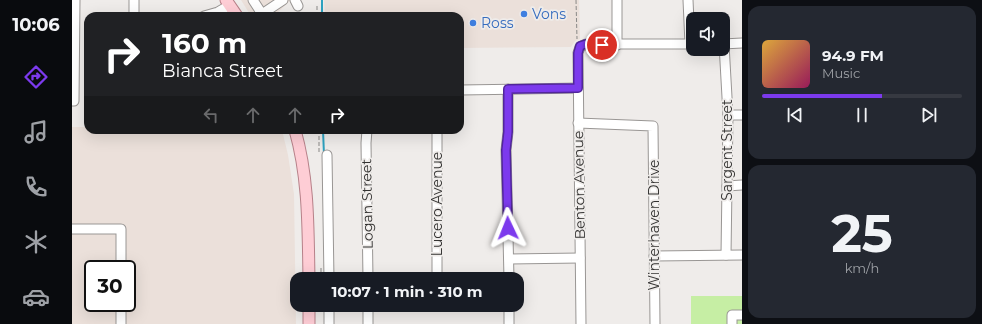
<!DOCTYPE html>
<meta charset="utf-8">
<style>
body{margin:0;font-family:Montserrat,sans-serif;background:#242831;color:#f1f3f6;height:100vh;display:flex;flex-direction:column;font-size:15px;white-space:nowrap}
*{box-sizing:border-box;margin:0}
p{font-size:13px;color:#9ea1a6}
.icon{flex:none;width:22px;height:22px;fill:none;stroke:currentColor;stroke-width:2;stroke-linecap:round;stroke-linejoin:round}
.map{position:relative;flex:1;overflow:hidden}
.side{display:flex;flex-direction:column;gap:6px;padding:6px;background:#0d0f14;width:240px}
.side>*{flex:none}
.top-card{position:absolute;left:12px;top:12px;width:380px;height:122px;border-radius:12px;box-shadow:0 4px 16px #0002;background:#202124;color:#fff;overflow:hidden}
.tools{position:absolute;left:614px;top:12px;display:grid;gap:8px}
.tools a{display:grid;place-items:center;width:44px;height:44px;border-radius:8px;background:#171b24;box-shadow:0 4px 16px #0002;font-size:20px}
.speed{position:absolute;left:12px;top:260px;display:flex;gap:8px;font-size:20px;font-weight:700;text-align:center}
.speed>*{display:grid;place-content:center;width:52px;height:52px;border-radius:50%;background:#171b24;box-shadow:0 4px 16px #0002;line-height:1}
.speed .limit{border:2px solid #111;border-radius:6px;background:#fff;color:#111}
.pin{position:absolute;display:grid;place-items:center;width:34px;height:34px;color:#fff;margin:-17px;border:2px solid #fff;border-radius:50%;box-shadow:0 1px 4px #0007}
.me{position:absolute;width:44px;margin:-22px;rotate:358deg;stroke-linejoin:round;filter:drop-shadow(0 0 3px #0008)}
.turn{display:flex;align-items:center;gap:14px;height:84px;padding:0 12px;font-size:18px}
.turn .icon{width:52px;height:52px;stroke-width:2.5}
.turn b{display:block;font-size:28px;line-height:34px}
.lanes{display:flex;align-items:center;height:38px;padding:0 12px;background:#0003;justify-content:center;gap:20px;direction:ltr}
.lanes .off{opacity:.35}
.side .widget{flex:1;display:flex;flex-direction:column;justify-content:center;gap:6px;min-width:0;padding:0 14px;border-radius:12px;background:#242831}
.side .dial{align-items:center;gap:0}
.dial b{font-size:52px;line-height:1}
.song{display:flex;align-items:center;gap:12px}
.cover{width:48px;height:48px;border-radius:6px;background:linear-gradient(135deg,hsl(40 70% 55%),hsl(330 70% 35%))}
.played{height:4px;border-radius:2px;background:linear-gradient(90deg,#7c3aed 60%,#363941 60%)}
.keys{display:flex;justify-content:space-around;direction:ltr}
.trip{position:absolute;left:218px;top:272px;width:234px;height:40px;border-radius:12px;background:#171b24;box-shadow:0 4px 16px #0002;font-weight:700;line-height:40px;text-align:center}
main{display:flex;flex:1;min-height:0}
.dock{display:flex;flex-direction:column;width:72px;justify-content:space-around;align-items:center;background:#090b0e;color:#9ea1a6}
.dock .icon{width:28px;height:28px}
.dock .selected{color:#7c3aed}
.dock b{font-size:18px;color:#f1f3f6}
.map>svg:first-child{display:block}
.built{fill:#ebe0da;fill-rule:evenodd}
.green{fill:#c6eea4}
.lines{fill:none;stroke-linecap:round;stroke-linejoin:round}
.stream{stroke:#2ea2c0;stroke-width:2}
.minor-casing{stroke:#999694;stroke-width:11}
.major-casing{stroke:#b78189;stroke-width:13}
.path{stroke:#8a8987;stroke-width:1;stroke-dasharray:4 2;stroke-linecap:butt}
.minor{stroke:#fff;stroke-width:9}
.major{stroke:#fecdd5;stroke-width:11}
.route-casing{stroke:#51269a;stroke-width:10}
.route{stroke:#7c3aed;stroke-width:7}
.shop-dot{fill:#3f7fe0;stroke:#efecea;stroke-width:1.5}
.labels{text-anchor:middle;stroke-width:3.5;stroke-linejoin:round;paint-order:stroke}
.shop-label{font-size:14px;fill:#366cbe;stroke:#efecea;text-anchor:start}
.street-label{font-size:14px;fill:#333231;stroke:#efecea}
</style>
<main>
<nav class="dock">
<b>10:06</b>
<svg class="icon selected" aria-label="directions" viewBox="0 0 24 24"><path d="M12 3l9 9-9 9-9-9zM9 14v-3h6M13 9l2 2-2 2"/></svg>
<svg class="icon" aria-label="music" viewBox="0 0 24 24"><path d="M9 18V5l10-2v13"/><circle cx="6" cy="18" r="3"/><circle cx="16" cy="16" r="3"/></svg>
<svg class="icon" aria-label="phone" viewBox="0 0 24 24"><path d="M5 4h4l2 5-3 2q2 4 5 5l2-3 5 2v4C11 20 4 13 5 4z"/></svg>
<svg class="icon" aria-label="climate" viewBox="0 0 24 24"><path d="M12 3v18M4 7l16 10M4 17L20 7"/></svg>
<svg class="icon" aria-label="car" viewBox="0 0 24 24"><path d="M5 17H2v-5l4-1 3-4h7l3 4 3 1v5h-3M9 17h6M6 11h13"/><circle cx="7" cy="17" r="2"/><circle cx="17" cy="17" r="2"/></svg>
</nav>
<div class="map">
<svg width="670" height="324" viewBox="0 0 670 324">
<rect width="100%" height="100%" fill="#efecea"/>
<!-- built -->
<g class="built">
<path d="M169,0H219L205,13V16H179Z"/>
<path d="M252,0H507L508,39L503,41L499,47L388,48V16H253Z"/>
<path d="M0,127H16V130H210L216,155L222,194L224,324H0ZM21,269H55V303H21Z"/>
</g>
<!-- green -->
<rect class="green" x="619" y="296" width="51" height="28"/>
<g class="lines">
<!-- stream -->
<g class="stream">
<path d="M250,0V16"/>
<path d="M251,130L252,155"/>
</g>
<!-- minor casing -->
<g class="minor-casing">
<g id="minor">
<path d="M181,0L190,14L211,0"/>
<path d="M223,0L226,6"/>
<path d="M616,0L618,44"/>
<path d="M62,16V0"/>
<path d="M132,16L146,12L158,5"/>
<path d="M651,44L670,43"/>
<path d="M652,44L656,115L654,255"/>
<path d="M545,45V0"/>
<path d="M436,89V132L434,150L437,279"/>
<path d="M388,90L506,88"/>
<path d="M0,101H2L3,0"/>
<path d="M656,115H670"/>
<path d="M506,123L581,126L583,324"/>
<path d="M295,130L294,143L296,279"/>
<path d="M365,130V279"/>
<path d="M255,155L257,279"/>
<path d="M655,186L670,185"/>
<path d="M0,229H49V269"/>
<path d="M582,256L670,255"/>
<path d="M437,259L508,258"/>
<path d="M49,303V324"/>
<path d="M257,305V324"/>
<path d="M296,305V324"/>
<path d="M437,305V324"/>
<path d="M509,324L506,53L508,47L514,44H621"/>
<path d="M660,324V315H670"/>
</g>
</g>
<!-- major casing -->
<g class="major-casing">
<g id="major">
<path d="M154,0L165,16"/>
<path d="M223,130C237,179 236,229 237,279"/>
<path d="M237,305V324"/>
</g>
</g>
<!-- path -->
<g class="path">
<path d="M504,0L505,39"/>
<path d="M245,6V16"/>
<path d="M247,130V154"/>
<path d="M249,268V279"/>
</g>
<!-- minor -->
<use href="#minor" class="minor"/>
<!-- major -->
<use href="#major" class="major"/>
</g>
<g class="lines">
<!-- route casing -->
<g class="route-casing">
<path id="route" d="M436,228L434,150L436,132V89L506,88V53L508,46L514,44L530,45"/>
</g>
<!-- route -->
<use href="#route" class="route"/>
</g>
<!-- markers -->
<g class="shop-dot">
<circle cx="452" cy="14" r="4"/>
<circle cx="401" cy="23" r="4"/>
</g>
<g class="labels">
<!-- shop labels -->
<g class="shop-label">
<text x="460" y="19">Vons</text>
<text x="409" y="28">Ross</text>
</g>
<!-- street labels -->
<g class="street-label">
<text transform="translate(655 150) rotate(-90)" y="5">Sargent Street</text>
<text transform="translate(507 185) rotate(-91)" y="5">Benton Avenue</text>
<text transform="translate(295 204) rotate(-91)" y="5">Logan Street</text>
<text transform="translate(365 204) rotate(-90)" y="5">Lucero Avenue</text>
<text transform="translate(582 225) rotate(-90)" y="5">Winterhaven Drive</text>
</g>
</g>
</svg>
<div class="tools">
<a><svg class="icon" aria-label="sound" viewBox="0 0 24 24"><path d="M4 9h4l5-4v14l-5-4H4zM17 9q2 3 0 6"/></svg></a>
</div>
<div class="speed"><div class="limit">30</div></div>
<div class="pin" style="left:530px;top:45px;background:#d93025"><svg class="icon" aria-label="arrive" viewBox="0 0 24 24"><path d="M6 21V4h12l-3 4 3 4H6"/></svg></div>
<svg class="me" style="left:436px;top:228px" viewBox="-20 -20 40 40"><path d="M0-17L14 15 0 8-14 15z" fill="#7c3aed" stroke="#fff" stroke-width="4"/></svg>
<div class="trip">10:07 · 1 min · 310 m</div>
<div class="top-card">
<div class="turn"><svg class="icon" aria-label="right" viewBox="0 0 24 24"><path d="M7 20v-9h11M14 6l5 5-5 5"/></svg><div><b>160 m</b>Bianca Street</div></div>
<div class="lanes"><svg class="icon off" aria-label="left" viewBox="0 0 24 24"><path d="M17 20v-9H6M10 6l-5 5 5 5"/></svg><svg class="icon off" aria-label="ahead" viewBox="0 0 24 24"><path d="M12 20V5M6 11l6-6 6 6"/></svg><svg class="icon off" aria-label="ahead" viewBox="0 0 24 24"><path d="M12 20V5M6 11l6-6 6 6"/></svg><svg class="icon" aria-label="right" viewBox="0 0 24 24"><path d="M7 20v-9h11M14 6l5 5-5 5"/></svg></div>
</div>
</div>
<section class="side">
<div class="widget">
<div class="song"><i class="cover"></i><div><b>94.9 FM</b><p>Music</p></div></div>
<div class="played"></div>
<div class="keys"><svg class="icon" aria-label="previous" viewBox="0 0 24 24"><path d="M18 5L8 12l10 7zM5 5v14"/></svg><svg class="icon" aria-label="pause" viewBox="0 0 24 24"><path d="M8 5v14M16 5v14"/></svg><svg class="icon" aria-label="next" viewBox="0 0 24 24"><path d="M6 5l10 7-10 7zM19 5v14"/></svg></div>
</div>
<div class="widget dial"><b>25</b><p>km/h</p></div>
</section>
</main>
